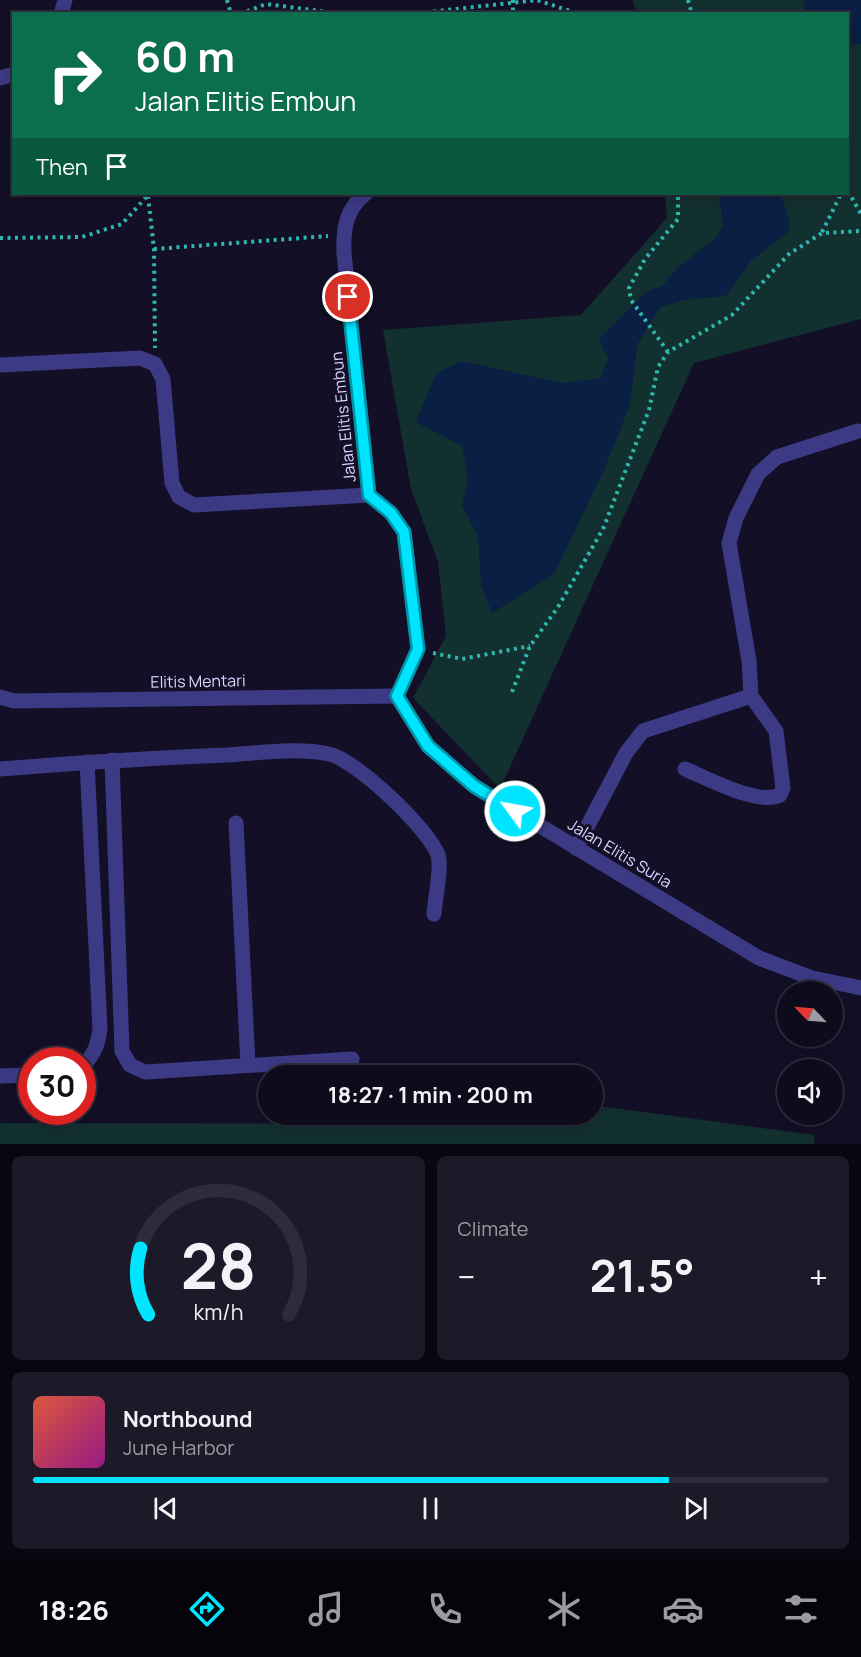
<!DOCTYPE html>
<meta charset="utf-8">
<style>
body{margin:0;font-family:Manrope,sans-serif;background:#1c1929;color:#f1f3f6;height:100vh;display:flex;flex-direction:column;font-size:22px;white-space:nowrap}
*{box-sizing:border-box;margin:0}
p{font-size:20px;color:#9b9ba3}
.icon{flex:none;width:33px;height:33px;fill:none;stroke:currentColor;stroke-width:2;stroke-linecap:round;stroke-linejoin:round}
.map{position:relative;height:1144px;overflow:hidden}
.details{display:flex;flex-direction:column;gap:12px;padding:12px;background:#08060f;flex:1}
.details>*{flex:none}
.guide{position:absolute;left:12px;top:12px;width:837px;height:183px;border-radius:0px;box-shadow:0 3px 15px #0003,0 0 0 2px #2e2b3b;background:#0b6e4f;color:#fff;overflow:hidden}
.needle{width:39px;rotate:295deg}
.controls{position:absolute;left:777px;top:981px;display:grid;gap:12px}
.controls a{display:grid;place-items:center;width:66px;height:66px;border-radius:50%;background:#0e0b1c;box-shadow:0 3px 15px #0003,0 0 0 2px #2e2b3b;font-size:30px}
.speed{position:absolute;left:18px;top:1047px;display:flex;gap:12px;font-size:30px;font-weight:700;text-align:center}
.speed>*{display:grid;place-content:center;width:78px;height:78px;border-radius:50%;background:#0e0b1c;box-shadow:0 3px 15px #0003,0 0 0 2px #2e2b3b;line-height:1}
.speed .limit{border:9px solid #d22;background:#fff;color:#111}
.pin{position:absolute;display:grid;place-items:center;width:51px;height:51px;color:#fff;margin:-26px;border:3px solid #fff;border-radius:50%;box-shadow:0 2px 6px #0007}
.me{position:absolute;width:66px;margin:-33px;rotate:302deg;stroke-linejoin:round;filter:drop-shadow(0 0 4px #0008)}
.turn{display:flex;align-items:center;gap:21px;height:126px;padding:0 24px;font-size:27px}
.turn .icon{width:78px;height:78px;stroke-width:2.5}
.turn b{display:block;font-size:42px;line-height:51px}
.then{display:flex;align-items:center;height:57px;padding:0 24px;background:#0003;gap:12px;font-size:22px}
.big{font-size:45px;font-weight:700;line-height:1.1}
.details .card{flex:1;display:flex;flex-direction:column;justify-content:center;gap:9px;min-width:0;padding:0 21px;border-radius:9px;background:#1c1929}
.details .dial{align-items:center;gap:0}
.dial svg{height:156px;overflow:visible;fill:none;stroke:#2e2b3b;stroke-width:7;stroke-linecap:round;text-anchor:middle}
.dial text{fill:#f1f3f6;stroke:none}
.song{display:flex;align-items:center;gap:18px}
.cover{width:72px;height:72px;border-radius:9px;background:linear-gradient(135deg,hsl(10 70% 55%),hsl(310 70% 35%))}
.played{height:6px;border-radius:3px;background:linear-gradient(90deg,#00e5ff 80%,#2e2b3b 80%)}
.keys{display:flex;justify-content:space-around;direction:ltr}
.heat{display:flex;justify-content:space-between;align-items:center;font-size:33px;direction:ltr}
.details .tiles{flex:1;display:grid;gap:12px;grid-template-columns:1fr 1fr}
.card:last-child{grid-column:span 2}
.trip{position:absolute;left:258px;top:1065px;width:345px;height:60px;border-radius:30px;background:#0e0b1c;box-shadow:0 3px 15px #0003,0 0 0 2px #2e2b3b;font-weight:700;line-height:60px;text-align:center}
.menu{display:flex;height:96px;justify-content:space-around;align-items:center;background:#06040b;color:#9b9ba3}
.menu .icon{width:42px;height:42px}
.menu .on{color:#00e5ff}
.menu b{font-size:27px;color:#f1f3f6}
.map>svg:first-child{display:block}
.green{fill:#12302f}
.water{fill:#0a1f44}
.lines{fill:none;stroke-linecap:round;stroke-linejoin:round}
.path{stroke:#2fb8b0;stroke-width:4;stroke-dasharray:3 4.5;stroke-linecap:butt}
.street{stroke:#3d3a85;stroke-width:15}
.route-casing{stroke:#0095a6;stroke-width:15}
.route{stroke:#00e5ff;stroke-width:10}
.labels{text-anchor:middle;stroke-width:6;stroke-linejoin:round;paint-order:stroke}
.street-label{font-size:16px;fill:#d9d4ff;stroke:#130f26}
</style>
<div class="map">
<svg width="861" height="1144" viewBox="0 0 861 1144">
<rect width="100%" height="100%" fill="#130f26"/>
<!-- green -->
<g class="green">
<path d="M633,0H861V319L694,363L500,789L413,698L446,636L438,562L411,489L383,330L581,315L667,218L665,194H848V14L636,13Z"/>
<path d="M599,1106L815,1135L814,1144H0V1123L416,1124L514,1115L592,1114L593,1107Z"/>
</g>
<!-- water -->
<g class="water">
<path d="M805,0H861V44L848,45V14L803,13Z"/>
<path d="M719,194H780L790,220L788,232L751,261L726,296L684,300L660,307L637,345L630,405L604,470L554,574L492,613L481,585L478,536L462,506L468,478L462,446L416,422L436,374L461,361L562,383L601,378L608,359L599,339L647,291L662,286L677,268L716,238L723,226Z"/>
</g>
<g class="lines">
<!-- path -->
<g class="path">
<path d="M227,0L231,14"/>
<path d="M513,0V14"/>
<path d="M688,0L692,14"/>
<path d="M240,14L266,4L343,14"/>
<path d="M411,14L537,0L579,14"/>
<path d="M848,191L861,214"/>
<path d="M148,196L154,249L155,348"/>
<path d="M822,232L841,194"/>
<path d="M0,238L82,237L122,224L149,194"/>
<path d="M154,249L328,236"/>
<path d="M668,352L631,300L629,288L645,259L678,219V194"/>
<path d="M433,653L462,659L530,646"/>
<path d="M512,692L530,646L558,607L603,529L649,410L658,367L668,352L732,315L789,254L822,233L861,231"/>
</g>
<!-- street -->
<g class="street">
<path d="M61,14L65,0"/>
<path d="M0,78L14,74"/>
<path d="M365,194C346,209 343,229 344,253L369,495L391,513L404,532L418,649L397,696"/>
<path d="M0,365L140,358L155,364L163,379L172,483L179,497L194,505L369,495"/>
<path d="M397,696L428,746L474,786L759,958L812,978L861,988"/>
<path d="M0,697L14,701L397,696"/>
<path d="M112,760L122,1051L130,1065L145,1072L352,1059"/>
<path d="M0,769C76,763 152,758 228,755C260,753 297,747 329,754C355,759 429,829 438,855C442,867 435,899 434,914"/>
<path d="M685,769C707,778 758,806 780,795L783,788L776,731L751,696L749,661L729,543L736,518L758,474L777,457L858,431"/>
<path d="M236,823L248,1065"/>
<path d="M576,848L626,753L643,731L751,696"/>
<path d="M82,1067C94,1055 98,1045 100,1029L87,762"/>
<path d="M0,1076L32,1075"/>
</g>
</g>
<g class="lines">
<!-- route casing -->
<g class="route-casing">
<path id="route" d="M348,297L369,495L391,513L404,532L418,649L397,696L428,746L474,786L515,811"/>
</g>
<!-- route -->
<use href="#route" class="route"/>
</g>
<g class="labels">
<!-- street labels -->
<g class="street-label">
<text transform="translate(343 417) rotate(-96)" y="6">Jalan Elitis Embun</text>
<text transform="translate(198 681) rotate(-1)" y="6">Elitis Mentari</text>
<text transform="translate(620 853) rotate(31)" y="6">Jalan Elitis Suria</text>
</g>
</g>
</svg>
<div class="controls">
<a><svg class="needle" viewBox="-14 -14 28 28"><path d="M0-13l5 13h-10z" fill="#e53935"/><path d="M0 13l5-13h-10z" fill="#9b9ba3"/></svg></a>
<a><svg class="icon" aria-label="sound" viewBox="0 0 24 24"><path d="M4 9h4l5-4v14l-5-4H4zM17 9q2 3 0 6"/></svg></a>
</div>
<div class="speed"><div class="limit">30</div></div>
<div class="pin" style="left:348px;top:297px;background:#d93025"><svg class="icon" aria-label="arrive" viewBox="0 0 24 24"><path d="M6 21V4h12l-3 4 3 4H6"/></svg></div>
<svg class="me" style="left:515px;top:811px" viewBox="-20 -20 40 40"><circle r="17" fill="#00e5ff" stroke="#fff" stroke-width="3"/><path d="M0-11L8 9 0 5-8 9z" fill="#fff"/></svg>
<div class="trip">18:27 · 1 min · 200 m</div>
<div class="guide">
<div class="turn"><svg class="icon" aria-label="right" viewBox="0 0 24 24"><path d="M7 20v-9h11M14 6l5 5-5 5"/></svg><div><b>60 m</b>Jalan Elitis Embun</div></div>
<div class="then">Then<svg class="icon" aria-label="arrive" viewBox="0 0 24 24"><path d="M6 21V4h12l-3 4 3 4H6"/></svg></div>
</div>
</div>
<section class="details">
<div class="tiles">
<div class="card dial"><svg viewBox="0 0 100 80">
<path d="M14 69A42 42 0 1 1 86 69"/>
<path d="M14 69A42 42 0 0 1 10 35" stroke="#00e5ff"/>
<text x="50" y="56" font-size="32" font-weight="700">28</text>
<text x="50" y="72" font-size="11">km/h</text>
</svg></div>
<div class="card"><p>Climate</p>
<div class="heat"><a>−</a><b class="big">21.5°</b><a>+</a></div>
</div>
<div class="card">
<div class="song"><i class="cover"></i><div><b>Northbound</b><p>June Harbor</p></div></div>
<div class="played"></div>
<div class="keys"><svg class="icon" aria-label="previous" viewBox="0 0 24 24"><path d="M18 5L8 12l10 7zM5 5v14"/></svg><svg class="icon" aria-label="pause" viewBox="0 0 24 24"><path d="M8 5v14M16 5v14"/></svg><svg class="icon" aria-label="next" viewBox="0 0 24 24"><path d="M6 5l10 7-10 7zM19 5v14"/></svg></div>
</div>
</div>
</section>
<nav class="menu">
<b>18:26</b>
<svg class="icon on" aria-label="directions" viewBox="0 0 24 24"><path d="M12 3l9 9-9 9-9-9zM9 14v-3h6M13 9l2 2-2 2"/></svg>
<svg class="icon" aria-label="music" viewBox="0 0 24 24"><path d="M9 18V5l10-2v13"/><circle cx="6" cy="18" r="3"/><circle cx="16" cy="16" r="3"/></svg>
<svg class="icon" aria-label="phone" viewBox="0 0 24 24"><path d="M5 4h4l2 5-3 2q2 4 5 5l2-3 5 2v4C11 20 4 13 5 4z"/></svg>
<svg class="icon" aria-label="climate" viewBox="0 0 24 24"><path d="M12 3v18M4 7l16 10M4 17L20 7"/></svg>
<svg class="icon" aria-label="car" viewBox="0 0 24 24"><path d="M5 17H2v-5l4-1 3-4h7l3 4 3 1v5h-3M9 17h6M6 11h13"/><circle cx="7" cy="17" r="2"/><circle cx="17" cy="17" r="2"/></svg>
<svg class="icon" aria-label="filters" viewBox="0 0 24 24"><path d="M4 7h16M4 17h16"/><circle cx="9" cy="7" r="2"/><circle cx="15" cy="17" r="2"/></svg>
</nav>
